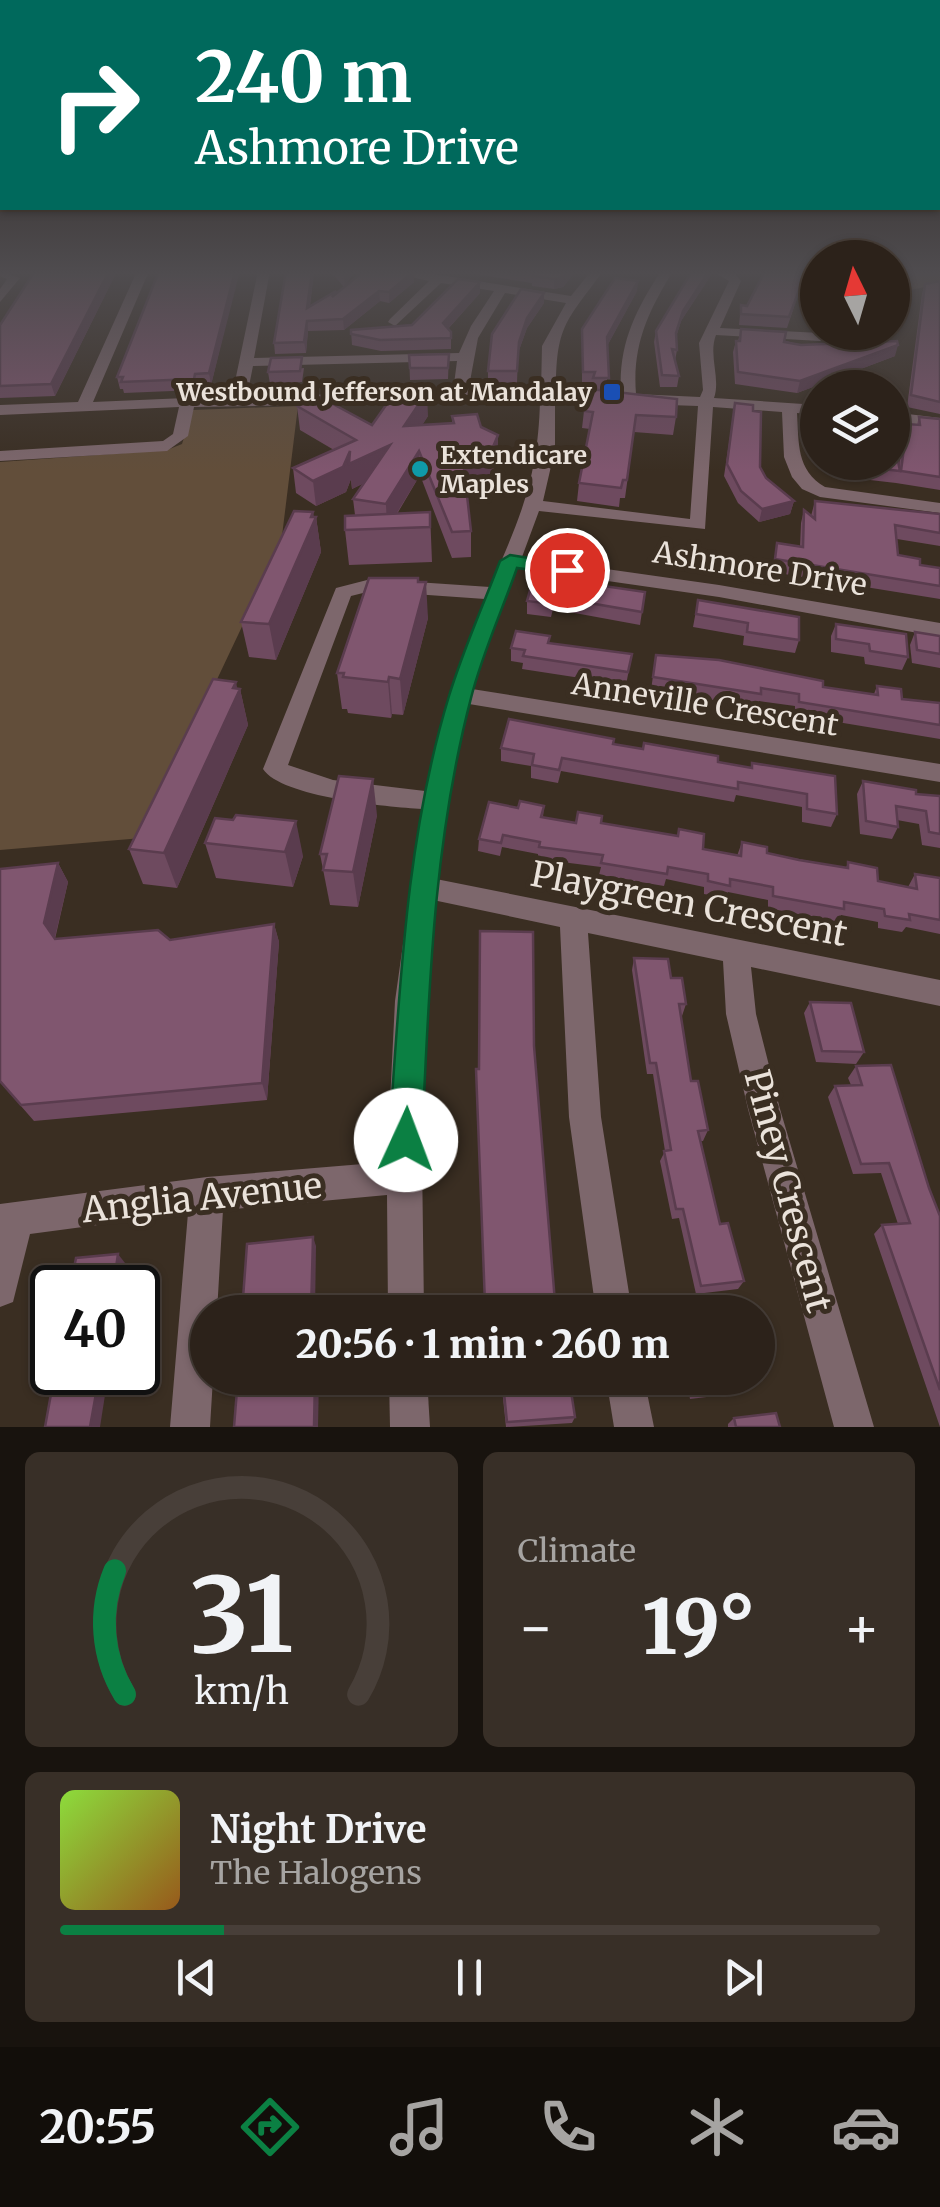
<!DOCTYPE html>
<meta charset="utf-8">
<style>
body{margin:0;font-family:Merriweather,serif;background:#382f27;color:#f1f3f6;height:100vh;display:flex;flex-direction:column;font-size:38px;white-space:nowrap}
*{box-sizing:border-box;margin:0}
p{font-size:32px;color:#a6a4a2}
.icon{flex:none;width:55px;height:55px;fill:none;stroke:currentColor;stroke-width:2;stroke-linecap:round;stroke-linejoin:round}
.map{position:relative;height:1427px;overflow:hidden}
.details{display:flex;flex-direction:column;gap:25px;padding:25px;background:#18130e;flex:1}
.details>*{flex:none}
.banner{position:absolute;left:0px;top:0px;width:940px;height:210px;box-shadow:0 2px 8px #0004,0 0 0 2px #483f39;background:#00695c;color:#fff;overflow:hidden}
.needle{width:65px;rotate:355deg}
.controls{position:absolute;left:800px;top:240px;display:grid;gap:20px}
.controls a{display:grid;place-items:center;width:110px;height:110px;border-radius:50%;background:#2c221a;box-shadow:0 2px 8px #0004,0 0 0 2px #483f39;font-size:50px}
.speed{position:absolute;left:30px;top:1265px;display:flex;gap:20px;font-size:50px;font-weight:700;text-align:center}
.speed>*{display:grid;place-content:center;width:130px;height:130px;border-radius:50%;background:#2c221a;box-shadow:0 2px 8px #0004,0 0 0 2px #483f39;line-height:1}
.speed .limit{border:5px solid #111;border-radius:15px;background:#fff;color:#111}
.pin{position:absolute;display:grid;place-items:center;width:85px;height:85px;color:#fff;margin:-42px;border:5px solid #fff;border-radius:50%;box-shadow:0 2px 10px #0007}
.me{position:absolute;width:110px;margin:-55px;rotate:2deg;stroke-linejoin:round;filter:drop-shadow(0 0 8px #0008)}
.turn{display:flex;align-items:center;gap:35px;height:210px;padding:0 30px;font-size:45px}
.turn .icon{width:130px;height:130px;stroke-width:2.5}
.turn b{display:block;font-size:70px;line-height:85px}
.big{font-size:75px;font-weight:800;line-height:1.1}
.details .card{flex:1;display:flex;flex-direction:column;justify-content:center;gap:15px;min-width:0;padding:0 35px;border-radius:15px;background:#382f27}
.details .dial{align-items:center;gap:0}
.dial svg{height:260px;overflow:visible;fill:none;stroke:#483f39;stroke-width:7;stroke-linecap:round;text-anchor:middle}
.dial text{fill:#f1f3f6;stroke:none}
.song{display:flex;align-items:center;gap:30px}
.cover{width:120px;height:120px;border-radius:15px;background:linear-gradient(135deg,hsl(90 70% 55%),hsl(30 70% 35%))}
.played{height:10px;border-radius:5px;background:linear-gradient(90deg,#0b8043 20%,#483f39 20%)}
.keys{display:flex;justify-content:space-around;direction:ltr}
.heat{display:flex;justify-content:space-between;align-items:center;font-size:55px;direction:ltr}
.details .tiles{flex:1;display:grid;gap:25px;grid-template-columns:1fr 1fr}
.card:last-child{grid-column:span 2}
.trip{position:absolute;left:190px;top:1295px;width:585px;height:100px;border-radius:50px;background:#2c221a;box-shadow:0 2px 8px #0004,0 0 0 2px #483f39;font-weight:800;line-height:100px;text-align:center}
.tab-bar{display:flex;height:160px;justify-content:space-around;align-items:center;background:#120e0a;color:#a6a4a2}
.tab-bar .icon{width:70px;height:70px}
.tab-bar .selected{color:#0b8043}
.tab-bar b{font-size:45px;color:#f1f3f6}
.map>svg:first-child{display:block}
.green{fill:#624e3a}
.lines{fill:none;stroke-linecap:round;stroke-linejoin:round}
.minor{fill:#7d676c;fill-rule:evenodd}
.wall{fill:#6e4a5f}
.shaded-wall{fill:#5a3c4e}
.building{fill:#80566f;stroke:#5a3c4e;stroke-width:2.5}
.route{fill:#0b8043;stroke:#07532c;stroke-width:2.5}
.transit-dot{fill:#1a4fb4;stroke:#3a2e22;stroke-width:4}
.culture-dot{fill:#0f9aa8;stroke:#3a2e22;stroke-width:4}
.labels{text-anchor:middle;stroke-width:10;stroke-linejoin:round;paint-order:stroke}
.far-poi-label{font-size:25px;font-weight:bold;fill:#eae2da;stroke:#3a2e22;text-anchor:end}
.street-label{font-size:30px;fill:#eae2da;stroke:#3a2e22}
.near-street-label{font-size:35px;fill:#eae2da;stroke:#3a2e22}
</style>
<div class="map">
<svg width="940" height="1427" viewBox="0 0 940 1427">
<rect width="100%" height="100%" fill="#3a2e22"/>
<!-- green -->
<g class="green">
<path d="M892,271H940V284L905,291L898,333L893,332Z"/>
<path d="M298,406L281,544L142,838L0,850V462L167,450L182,444L193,410Z"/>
</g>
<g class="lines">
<!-- minor -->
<g class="minor">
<path d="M0,271L20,278L0,302V289L7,279L0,276Z"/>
<path d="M137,271H149L93,402L232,396L258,271H270L254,358L459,353L471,326L494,291L441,283L395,326L388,322L390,319L429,281L385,271H415L571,296L591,271H603C565,323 556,326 556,392L621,394C618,345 635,311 661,271H673C648,312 632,345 636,394L700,397L703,390L699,343L729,281L712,271H733L741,281L720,328L820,333L827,337L820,341L716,335C708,355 721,378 714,398L818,405V415L797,413C799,443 796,470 825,487L940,503V513L820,497L802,489L792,477L784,457L782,412L713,407L705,529L539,511L522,557L719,585L940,623V637L719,597L517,568L472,689L940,764V782L469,704L454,769L436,879L940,980V1006L751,967L756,1014L780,1109L874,1427H834L748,1109L726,1014L723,961L588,933L601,1117L632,1312H596L569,1117L560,927L433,900L421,1079L424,1312H388L387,1195L223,1210L217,1312H208V1378H213L210,1427H170L188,1213L30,1234L13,1302L0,1307V1204L207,1177L387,1162L395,1001L422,809C388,807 281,797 263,769L336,588L371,579L490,587C520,518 538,479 540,401L194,407L188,436L167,451L0,461V451L163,441L173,434L179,407L0,415V405L78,402ZM505,293L566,303L542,346L541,392H468L478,338ZM457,361L453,392L247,396L253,366ZM555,401L698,406L690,519L543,501L555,449ZM371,591L485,599L449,694L425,791L333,780L288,765L351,596Z"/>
<path d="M892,412L940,418V428L892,422Z"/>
<path d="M389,1378H427L430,1427H390Z"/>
<path d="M606,1378H644L654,1427H614Z"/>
</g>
</g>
<!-- wall -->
<g class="wall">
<path d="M35,271H117L55,396L0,398V325Z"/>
<path d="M286,271H314L310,307L336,294L344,287L330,271H354L345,286L414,282L389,303L380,301L344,330L308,331L306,353L275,354L274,343Z"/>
<path d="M456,271H576L563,287L554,289L532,286V283Z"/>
<path d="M692,271H712L711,275L681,321L676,337L677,350L675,361L679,376L677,387H660L654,342L656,331Z"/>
<path d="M798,272L805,274L787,328L739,325L741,305L747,306Z"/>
<path d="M940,281V414L907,407L922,294L925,284Z"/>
<path d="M235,286L211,385H198L196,390L124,393L123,389H120L117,377Z"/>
<path d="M637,291L607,346V390L594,389L676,417L673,435L634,432L625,498H620L619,507L577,501L579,483L590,429L582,428L584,411L593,384H582V329Z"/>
<path d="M480,293L448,329L451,332V349L381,351L352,345L351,330L412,325Z"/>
<path d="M544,293V303L527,328L518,353L517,383L488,382V371Z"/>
<path d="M741,329L801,345L895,356L797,393L735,384L733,352L736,341H738Z"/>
<path d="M449,354L448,379L410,380L409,355Z"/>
<path d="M304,368L302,382L270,384L268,372Z"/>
<path d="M735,403L760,467L766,478L794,501L790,514L759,522L738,503L724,476Z"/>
<path d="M297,406L372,425L428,416L422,425L452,423V416L498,435L497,460L484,491L467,493L471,531V557L452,558L420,475L397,514L430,512L432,562L349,565L345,530L355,515L353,499L364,483L352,489L351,479L346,492L316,506L296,493L293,468L334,450L300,430Z"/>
<path d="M919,417L940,419V490L896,483L897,480L896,483L835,476V472L825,471L824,462H892L899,465L903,435L907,424H917Z"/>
<path d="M815,501L940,514V546L897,539L898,555L920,565L940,568V599L772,572L777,543L800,547L801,523L804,510L811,516Z"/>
<path d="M314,517H316L321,552L276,660L249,657L241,622Z"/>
<path d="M418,578L428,618L403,715L392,714L391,718L348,713L347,709H342L337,673Z"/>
<path d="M533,580L645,592L640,625L553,609L551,617L527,614V601Z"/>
<path d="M698,600L799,640L795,653L743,645L744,636L693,627Z"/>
<path d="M836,624L908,657L902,670L865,664L864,657L831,652V636Z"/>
<path d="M915,632L940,636V668L912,663L910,645Z"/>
<path d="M550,643L632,654L626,685L522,669L523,663L511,661V648Z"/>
<path d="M656,655L823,687L874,694L877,686L902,699L940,703V739L795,715V706L759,701L757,707L651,690Z"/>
<path d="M238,689H240L248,725L177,888L143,884L129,849Z"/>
<path d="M613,744L751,768L752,763L835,776L837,814L831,827L802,822V807L736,795L734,802L561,771L558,783L531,778V766L501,761V748Z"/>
<path d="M863,781L916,794L940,796V848L922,845L919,824L897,820L898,827L892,839L860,834L857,794Z"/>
<path d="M544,806L543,817L576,823H601L677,836L679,829L703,849L737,856L742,842L767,853L846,868L848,862L878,881L908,887L915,874L940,878V934L906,927L902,932L878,928V922L841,915L838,922L768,908V900L728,892L726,898L704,894V887L666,879L664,886L599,875L601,867L538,859V854L502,847L500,856L478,851L479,839L518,808Z"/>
<path d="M377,815L358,907L330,905L320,854Z"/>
<path d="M233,820L303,856L293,887L216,878L205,843Z"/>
<path d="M58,863L68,882L55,939L170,940L274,924L279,942L267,1100L34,1121L0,1082Z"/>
<path d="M634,958L671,978L686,1004L682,1016H680L691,1081L708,1130L703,1141H701L720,1224L744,1281L738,1289L696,1294L679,1218L672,1219L660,1161L665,1151L653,1074H647L632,970Z"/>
<path d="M810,1002L864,1052L856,1064L816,1062L804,1013Z"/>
<path d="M534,1046L555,1302L553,1309L485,1311L476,1080L479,1069Z"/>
<path d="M856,1066L929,1188L940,1216V1427L874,1234L882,1225L898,1224L881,1173L853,1174L828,1097L835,1086L851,1085L848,1078Z"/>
<path d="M55,1372H127L124,1392L105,1395Z"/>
<path d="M494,1378H569L575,1417L572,1423L506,1427L502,1389L495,1391Z"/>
<path d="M686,1378H743L746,1387L740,1393L690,1399Z"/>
<path d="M734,1418L780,1427H728V1424Z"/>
</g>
<!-- shaded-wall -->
<g class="shaded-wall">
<path d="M109,271H117L55,396L51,384Z"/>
<path d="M235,271H240L211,385L209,373Z"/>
<path d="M312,271H314L308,319L307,308Z"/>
<path d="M347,271H354L345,288L344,277Z"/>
<path d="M414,271V282L389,303V292Z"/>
<path d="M568,271H576L563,287L554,289V279Z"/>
<path d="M709,271H712L711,275L681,321L674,343L683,311Z"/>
<path d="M638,281L637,291L606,348L607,337Z"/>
<path d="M480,282V293L443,334V323Z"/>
<path d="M379,291L380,301L344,330L343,319Z"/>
<path d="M544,293V303L527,328L518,353L519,342L527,318Z"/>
<path d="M307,321L308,331L306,353L304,342Z"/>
<path d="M898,345L895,356L797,393L800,381Z"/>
<path d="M427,392L428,416L406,451L404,426Z"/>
<path d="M498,435L497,460L484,491L465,494L464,469Z"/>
<path d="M390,445L392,469L352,489L351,479L346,492L316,506L313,481L350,451Z"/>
<path d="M419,451L420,475L387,529L386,504Z"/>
<path d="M794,501L790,514L759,522L762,509Z"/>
<path d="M313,512L315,521L316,517L321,552L276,660L269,624Z"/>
<path d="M418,578L420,607L426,582L428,618L403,715L400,679Z"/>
<path d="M389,677L392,714L391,718L388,682Z"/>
<path d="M236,682L238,692L240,689L248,725L177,888L164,853Z"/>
<path d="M373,779L377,815L358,907L353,872Z"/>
<path d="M296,821L303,856L293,887L285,852Z"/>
<path d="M58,863L68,882L54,941L44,923Z"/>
<path d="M274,924L279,942L267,1100L262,1083Z"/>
<path d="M313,1237L316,1246L315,1312H311Z"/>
<path d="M118,1254L125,1263L122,1288H113Z"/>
<path d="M118,1372H127L124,1392L116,1386Z"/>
<path d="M315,1378H319L318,1427H314Z"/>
<path d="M97,1388L105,1395L100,1427H90Z"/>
</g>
<!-- building -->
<g class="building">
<path d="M35,271H109L51,384L0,386V325Z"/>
<path d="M159,271H235L209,373L195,374L194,379L121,382L123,377H117Z"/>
<path d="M286,271H312L307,308L336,291L332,297L364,271L383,274L386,271H414L389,292L379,291L343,319L307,321L304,342L274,343Z"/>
<path d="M524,271H568L563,277L554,279L533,276L535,273Z"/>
<path d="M692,271H709L683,311L676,333L677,350L672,349L679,376L662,375L656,331Z"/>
<path d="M765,271H797L805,274L789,317L741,314V305L747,306Z"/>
<path d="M615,278L638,281L607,337L609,378H593L595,372H583L582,329Z"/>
<path d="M458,279L480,282L443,323L451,332V338L380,340L351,334V330L412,325Z"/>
<path d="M940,281V402L911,395L925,284Z"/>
<path d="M521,289L544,293L527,318L519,342L517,371H488L492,334Z"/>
<path d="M741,329L786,332L784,342L801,345L897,341L898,345L800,381L738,372L736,341H740Z"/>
<path d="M449,354L448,368H410L409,355Z"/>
<path d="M302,357L300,371L268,372L271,358Z"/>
<path d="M398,388L427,392L404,426L454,423L452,416L477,414L481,427L498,435L485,466L464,469L471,531L452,532L419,451L386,504L353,499L390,445L349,464L350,451L343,467L313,481L293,468L356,440L297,406L320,397L372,425Z"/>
<path d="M590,389L677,399L676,417L636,415L627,480H623L621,488L579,483L593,412L584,411Z"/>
<path d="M735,403L753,405V411L761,412L760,467L766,478L794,501L762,509L741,491L727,464Z"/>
<path d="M919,417L940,419V477L901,471L907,424L920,425Z"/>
<path d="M892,432L900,471L839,464V462H892Z"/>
<path d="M815,501L940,514V533L895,525L898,555L920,559V565L940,568V586L775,559L777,543L803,547L804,510L815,519Z"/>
<path d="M294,511L313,512L311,517H316L269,624L241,622Z"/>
<path d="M430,512V527L345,530V516Z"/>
<path d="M369,578H418V582H426L400,679L389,677L388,682L343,677L344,673H337Z"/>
<path d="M549,578L645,592L642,612L554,597L552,604L527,601L533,580L548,582Z"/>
<path d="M698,600L799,617V640L747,632L748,623L696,614Z"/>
<path d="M836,624L906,634L908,657L870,651L869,644L836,639Z"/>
<path d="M516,631L550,636L548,643L632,654L628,672L523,656L525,650L511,648Z"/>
<path d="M915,632L940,636V654L917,650Z"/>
<path d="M656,655L719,660L823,681V687L878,695L877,686L901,689L902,699L940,703V725L799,702V694L761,688V694L653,677Z"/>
<path d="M213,679L236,682L233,688L240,689L164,853L129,849Z"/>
<path d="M509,719L614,739L613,744L643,749L644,743L718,756V762L752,768V763L835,776L837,814L807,809V794L738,782V789L562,758L559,770L532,765L534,754L501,748Z"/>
<path d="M339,776L373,779L353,872L323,870L327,854H320Z"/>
<path d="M863,781L916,790V794L940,796V834L929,832L926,811L896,806L898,827L866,821Z"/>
<path d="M520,801L544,806L541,817L576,823L578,812L602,816L601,823L678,836L679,829L704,834L703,849L741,856L742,842L767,847V853L799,860L848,868V862L877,868L878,881L917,889L915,874L940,878V920L909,914L910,920L885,916L884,909L844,902V909L773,896V887L730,879V886L708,881V874L668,867L667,874L601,863L603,855L539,847L540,842L503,835L501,843L479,839L489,802L518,808Z"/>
<path d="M236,815L296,821L285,852L205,843L215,818L233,820Z"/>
<path d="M58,863L44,923L55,939L158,930L170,940L274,924L262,1083L21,1105L0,1081V869Z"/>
<path d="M480,931L533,932L534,1046L555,1302L485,1304L476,1069H479Z"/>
<path d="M634,958L668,959L671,978H682L686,1004H679L691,1081H698L708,1130L698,1131L720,1224L728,1223L744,1281L701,1286L683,1209H676L664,1151L671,1150L656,1063H650Z"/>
<path d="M810,1002L851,1003L864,1052L822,1051Z"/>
<path d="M891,1065L929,1188L940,1216V1390L882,1225L910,1223L889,1163L861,1164L835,1086L862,1085L856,1066Z"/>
<path d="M313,1237L311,1312H242L247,1244Z"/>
<path d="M118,1254L113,1288H70L76,1258Z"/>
<path d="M55,1372H118L116,1386L97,1388L90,1427H45Z"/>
<path d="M238,1378H315L314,1427H234Z"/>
<path d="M495,1378H569L575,1417L507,1422L503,1383L496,1384Z"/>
<path d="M692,1378H743L746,1387L695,1393Z"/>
<path d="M776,1413L780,1427H736L734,1418Z"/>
</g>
<!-- sky -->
<linearGradient id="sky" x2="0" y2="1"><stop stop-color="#201913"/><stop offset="0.58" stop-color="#4f4c4f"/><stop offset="1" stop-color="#4f4c4f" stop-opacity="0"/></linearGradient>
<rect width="940" height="471" fill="url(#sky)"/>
<!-- route -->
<path class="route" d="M510,555L567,564L576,570L567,575L517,568C502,611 482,654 471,698C433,843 429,991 422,1140L417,1151L406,1156L394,1151L389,1140C400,991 405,840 449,696C463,650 483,606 500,561Z"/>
<!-- markers -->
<rect class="transit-dot" x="602" y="382" width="20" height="20" rx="5"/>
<circle class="culture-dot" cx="420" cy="469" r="10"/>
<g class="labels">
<!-- far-poi labels -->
<g class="far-poi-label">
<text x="592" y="401">Westbound Jefferson at Mandalay</text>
<text x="440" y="464" text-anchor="start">Extendicare<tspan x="440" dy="29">Maples</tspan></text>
</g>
<!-- street labels -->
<g class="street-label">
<text transform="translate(760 569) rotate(9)" y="10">Ashmore Drive</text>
<text transform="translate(705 705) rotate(9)" y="10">Anneville Crescent</text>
</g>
<!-- near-street labels -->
<g class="near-street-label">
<text transform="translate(689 904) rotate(11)" y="12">Playgreen Crescent</text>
<text transform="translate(788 1191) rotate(75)" y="12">Piney Crescent</text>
<text transform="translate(202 1198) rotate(-6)" y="12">Anglia Avenue</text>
</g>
</g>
</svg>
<div class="controls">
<a><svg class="needle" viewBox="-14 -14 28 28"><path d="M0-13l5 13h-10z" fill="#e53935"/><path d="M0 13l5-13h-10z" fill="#a6a4a2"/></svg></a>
<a><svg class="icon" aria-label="layers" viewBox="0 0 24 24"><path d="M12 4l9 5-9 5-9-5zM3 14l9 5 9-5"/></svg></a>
</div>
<div class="speed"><div class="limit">40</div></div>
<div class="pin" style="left:567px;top:570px;background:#d93025"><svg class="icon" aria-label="arrive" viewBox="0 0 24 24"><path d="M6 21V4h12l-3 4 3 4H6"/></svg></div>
<svg class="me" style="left:406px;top:1140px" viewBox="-20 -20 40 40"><circle r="19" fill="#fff"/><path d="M0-13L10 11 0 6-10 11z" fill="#0b8043"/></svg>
<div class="trip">20:56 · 1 min · 260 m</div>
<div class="banner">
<div class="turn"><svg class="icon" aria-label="right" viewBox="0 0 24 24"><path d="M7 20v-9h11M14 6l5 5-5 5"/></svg><div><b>240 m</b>Ashmore Drive</div></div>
</div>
</div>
<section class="details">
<div class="tiles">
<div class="card dial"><svg viewBox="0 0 100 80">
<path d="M14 69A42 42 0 1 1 86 69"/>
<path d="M14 69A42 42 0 0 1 11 31" stroke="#0b8043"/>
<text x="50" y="56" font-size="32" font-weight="700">31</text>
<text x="50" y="72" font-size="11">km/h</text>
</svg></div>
<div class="card"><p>Climate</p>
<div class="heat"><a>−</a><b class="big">19°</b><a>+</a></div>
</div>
<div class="card">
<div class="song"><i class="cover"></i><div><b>Night Drive</b><p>The Halogens</p></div></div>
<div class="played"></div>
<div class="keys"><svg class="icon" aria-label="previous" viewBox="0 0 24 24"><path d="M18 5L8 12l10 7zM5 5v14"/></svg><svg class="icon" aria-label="pause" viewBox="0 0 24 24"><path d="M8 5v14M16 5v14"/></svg><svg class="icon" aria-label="next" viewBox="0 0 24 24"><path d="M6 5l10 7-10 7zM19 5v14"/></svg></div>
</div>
</div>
</section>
<nav class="tab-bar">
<b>20:55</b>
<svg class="icon selected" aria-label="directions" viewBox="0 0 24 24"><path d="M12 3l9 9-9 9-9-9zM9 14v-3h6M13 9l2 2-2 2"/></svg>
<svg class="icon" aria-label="music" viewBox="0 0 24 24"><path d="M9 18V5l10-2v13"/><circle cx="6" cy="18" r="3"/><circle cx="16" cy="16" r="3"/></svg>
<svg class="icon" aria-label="phone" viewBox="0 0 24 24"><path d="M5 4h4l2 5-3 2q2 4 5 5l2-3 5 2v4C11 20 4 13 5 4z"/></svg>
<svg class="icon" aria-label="climate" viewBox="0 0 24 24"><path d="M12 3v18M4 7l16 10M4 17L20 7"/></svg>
<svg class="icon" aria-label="car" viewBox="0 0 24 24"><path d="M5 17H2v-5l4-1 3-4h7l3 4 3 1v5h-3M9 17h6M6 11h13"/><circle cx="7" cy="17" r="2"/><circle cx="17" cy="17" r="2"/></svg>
</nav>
